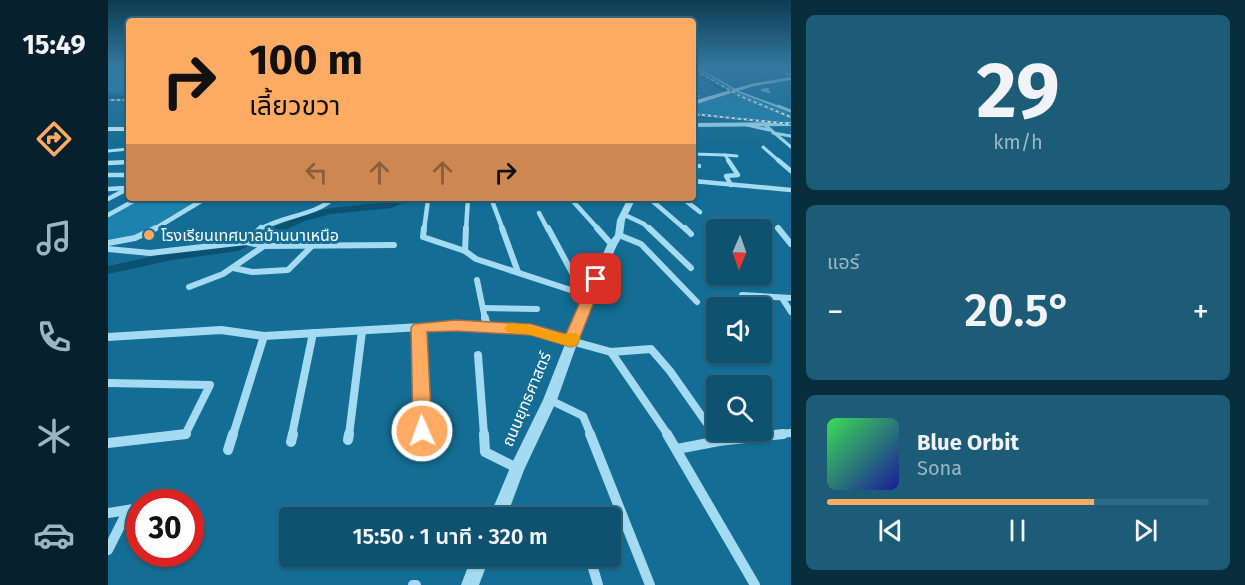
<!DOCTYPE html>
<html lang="th">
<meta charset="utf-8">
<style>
body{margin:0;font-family:"Fira Sans","Noto Sans Thai",sans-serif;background:#1d5c77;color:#f1f3f6;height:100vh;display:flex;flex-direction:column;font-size:22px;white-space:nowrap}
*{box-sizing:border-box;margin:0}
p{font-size:20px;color:#9bb6c3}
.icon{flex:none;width:33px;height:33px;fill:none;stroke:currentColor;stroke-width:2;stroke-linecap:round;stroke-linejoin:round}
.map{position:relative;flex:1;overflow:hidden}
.panel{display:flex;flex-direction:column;gap:15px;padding:15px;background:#082d3d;width:454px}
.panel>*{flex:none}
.banner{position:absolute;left:18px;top:18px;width:570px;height:183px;border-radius:6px;box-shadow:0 2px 4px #0004,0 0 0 2px #2f6982;background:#ffab64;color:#111;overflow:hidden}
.needle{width:39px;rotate:182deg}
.controls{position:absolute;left:598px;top:219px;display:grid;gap:12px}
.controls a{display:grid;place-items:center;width:66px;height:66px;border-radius:6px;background:#0f526f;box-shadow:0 2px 4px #0004,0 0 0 2px #2f6982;font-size:30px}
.speed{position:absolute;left:18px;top:489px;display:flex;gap:12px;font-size:30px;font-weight:700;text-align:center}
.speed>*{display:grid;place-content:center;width:78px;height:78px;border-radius:50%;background:#0f526f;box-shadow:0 2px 4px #0004,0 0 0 2px #2f6982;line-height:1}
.speed .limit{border:9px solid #d22;background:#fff;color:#111}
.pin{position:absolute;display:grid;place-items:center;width:51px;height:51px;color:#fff;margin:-26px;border-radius:12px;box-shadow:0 3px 9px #0006}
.me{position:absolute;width:66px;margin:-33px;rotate:358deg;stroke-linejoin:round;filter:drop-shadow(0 0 4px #0008)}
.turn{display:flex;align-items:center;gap:21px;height:126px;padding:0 24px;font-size:27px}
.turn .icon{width:78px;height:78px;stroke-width:2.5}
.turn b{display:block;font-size:42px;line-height:51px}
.lanes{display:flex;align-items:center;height:57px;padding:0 24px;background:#0003;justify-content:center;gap:30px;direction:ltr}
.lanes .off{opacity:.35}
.big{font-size:45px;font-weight:600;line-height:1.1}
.panel .widget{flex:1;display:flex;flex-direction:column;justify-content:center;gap:9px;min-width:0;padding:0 21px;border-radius:9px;background:#1d5c77}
.panel .dial{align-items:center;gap:0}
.dial b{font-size:78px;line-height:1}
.song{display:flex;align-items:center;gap:18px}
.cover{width:72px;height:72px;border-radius:9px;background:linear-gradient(135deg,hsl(130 70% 55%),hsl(240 70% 35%))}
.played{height:6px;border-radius:3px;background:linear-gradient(90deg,#ffab64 70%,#2f6982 70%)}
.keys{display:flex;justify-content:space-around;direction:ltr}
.heat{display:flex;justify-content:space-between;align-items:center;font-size:33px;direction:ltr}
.trip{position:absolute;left:171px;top:507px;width:342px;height:60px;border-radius:6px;background:#0f526f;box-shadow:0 2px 4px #0004,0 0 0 2px #2f6982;font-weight:600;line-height:60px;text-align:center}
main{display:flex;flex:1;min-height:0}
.tab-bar{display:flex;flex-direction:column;width:108px;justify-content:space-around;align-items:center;background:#06212c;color:#9bb6c3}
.tab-bar .icon{width:42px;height:42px}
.tab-bar .selected{color:#ffab64}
.tab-bar b{font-size:27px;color:#f1f3f6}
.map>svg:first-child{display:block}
.green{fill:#1c83ae}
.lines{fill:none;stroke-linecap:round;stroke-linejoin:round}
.river{fill:#0d5171;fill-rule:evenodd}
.pedestrian{stroke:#a4dbf2;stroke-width:2}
.minor-far5{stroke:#a4dbf2;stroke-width:2}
.minor-far4{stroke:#a4dbf2;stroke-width:3}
.minor-far3{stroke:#a4dbf2;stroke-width:4.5}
.minor-far2{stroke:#a4dbf2;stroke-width:6}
.minor-far1{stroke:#a4dbf2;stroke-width:8}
.minor{stroke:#a4dbf2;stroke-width:10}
.tertiary{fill:#a4dbf2;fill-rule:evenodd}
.secondary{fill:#d2effc;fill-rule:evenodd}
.rail-casing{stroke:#fff;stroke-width:2}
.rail{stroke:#146d94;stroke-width:1.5;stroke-dasharray:3;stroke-linecap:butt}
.route{fill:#ffab64;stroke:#a66f41;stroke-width:1.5}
.slow{fill:#f59e0b}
.poi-dot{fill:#ffab64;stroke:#146d94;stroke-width:2}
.labels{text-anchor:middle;stroke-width:6;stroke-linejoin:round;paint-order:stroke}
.poi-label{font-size:16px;fill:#fff;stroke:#146d94;text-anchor:start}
.street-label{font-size:16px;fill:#fff;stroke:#146d94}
</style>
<main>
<nav class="tab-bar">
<b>15:49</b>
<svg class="icon selected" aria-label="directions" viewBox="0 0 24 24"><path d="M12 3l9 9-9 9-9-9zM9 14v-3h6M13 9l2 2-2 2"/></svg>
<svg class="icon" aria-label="music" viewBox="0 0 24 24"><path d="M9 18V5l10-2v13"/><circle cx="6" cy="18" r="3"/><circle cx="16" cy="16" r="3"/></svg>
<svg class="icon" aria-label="phone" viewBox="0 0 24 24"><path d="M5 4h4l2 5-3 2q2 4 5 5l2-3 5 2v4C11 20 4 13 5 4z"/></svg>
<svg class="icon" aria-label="climate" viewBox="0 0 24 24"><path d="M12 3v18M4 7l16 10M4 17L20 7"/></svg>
<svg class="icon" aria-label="car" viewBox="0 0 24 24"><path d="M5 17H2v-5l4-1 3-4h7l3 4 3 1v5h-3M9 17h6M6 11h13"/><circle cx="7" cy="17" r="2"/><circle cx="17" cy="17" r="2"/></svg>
</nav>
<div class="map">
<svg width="683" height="585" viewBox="0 0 683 585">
<rect width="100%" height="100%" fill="#146d94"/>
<!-- green -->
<g class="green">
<path d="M0,66H21V93L0,92Z"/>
<path d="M624,92H631L682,111V124L624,116L585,114V103Z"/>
<path d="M36,198H95L37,233L0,241V217Z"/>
</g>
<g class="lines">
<!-- river -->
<g class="river">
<path d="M585,71L619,89L620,90L615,91L585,75Z"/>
<path d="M0,95L21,96V100L0,99Z"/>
<path d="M292,198H305L284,208L223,214L197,221L130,251L64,260L0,274V266L64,252L127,244L189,217L222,208L282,202Z"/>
</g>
<!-- pedestrian -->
<path class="pedestrian" d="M660,89L654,90L661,92"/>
<!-- minor-far5 -->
<g class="minor-far5">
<path d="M586,66L631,92L674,108"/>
<path d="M587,66L683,68"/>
<path d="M678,74H683"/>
</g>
<!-- minor-far4 -->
<g class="minor-far4">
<path d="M670,106L683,111"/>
<path d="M656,124L683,147"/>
<path d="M639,125L661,130"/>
<path d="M665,133L683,136"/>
<path d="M655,147L671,161"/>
<path d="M0,151L21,149"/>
<path d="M585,154L617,155L621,161"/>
<path d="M617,155L629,156"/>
</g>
<!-- minor-far3 -->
<g class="minor-far3">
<path d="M620,160L630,175L618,176L623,185"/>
<path d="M670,160L683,171"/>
<path d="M0,163L21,162"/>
<path d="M585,166H591"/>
<path d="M0,175H21"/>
<path d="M585,181L683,190"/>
<path d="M0,189L17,188"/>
<path d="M383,198L395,230"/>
<path d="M462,198L491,230"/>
<path d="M541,198L578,230"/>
<path d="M574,198L592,212"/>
<path d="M0,199L21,188"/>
<path d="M431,213L440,230"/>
<path d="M0,215L31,198"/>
<path d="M517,215L536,224L542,230"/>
<path d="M670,228L672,230"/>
<path d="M45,230L98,198"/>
<path d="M151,230C175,215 204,217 226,198"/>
<path d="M316,230L320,200"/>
<path d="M358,230L360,198"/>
</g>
<!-- minor-far2 -->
<g class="minor-far2">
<path d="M316,228L315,237L357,251L368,259L481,296"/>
<path d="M394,228L410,272"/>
<path d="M440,228L475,293"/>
<path d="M489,228L504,245"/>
<path d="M541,228L583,268"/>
<path d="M577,228L583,234"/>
<path d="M670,228L683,244"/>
<path d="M511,235L533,244L589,302"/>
<path d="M138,242L153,228"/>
<path d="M0,243L27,238L48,228"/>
<path d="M0,249L42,253L138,242L157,246L286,245"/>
<path d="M357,251L358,228"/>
<path d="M125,268L144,272L180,270L203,247"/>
<path d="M369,280L377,319"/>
<path d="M81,287L115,274L156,246"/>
<path d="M634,295L683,298"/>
<path d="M674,298L683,312"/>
<path d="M375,308L429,309"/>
</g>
<!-- minor-far1 -->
<g class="minor-far1">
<path d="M377,318L379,327"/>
<path d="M311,328L314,431"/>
<path d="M0,337L113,330L156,336L348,325L423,330L503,352L543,349L562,371L607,435"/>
<path d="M503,352L560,435"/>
<path d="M370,355L376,435"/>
<path d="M0,383L102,385L77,435H74"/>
<path d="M442,400L475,416L483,435"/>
<path d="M125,435L156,336"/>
<path d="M184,435L205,333"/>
<path d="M241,435L254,331"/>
<path d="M662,435L683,433"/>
</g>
<!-- minor -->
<g class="minor">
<path d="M376,434L377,452L409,468"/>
<path d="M482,434L542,585"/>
<path d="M559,434L647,585"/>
<path d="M606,434L611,441"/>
<path d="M240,440L241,434"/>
<path d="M183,442L185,434"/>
<path d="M0,443L78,434"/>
<path d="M569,449L611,441L675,434"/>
<path d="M120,450L125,434"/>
<path d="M0,513L32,508"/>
<path d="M0,550L20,510"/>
<path d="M483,561L490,585"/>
<path d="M305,585H308"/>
</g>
<!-- tertiary -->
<g class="tertiary">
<path d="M585,93L592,96L590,97L585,96Z"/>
<path d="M683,122V126L585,127V123Z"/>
<path d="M520,198H528L517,220L515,235L509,245L486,296L449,400L416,470L398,518H381L404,463L435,400L476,296L499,245L507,235L509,220Z"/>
<path d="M364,556H382L371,585H353Z"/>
</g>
<!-- secondary -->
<g class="secondary">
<path d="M683,77V80L646,86L585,105V101L643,84Z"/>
<rect x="0" y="127" width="21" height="4"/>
</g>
<!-- rail casing -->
<g class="rail-casing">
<g id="rail">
<path d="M585,69L632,96L683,117"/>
<path d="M0,100H21"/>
<path d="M585,114L683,124"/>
</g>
</g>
<!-- rail -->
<use href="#rail" class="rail"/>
</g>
<!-- sky -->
<linearGradient id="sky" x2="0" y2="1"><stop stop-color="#0b3c51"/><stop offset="0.45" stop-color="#34789f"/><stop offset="1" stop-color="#34789f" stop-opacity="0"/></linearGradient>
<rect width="683" height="148" fill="url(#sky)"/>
<!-- route -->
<path class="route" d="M488,275L495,279L469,345L463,347L423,335L348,331L319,332L324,431L321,437L314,439L307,437L305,431L303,328L306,324L348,320L423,324L458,334L482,279Z"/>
<!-- slow -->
<path class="slow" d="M404,323C424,324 439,332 456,334C461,334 464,332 470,334L472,338L469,345L463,347L423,335L399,332L396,328L399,325Z"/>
<!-- markers -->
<circle class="poi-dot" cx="41" cy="235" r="6"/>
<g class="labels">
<!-- poi labels -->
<g class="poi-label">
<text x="53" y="241">โรงเรียนเทศบาลบ้านนาเหนือ</text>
</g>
<!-- street labels -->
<g class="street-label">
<text transform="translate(418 399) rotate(-67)" y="6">ถนนยุทธศาสตร์</text>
</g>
</g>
</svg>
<div class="controls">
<a><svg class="needle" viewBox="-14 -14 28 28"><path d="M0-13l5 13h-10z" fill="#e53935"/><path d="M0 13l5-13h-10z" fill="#9bb6c3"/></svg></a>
<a><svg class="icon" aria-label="sound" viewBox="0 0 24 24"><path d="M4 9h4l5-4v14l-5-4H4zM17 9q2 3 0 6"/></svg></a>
<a><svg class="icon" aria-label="search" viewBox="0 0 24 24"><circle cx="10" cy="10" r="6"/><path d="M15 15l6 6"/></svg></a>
</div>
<div class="speed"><div class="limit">30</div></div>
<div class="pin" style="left:488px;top:279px;background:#d93025"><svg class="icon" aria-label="arrive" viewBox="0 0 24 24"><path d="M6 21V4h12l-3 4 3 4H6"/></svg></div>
<svg class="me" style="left:314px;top:431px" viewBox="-20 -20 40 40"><circle r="17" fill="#ffab64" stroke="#fff" stroke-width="3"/><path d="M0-11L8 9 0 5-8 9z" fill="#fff"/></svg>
<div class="trip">15:50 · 1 นาที · 320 m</div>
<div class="banner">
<div class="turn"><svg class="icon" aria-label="right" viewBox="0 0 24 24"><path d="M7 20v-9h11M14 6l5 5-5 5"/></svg><div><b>100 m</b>เลี้ยวขวา</div></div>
<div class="lanes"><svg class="icon off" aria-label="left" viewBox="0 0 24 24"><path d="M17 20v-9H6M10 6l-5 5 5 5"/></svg><svg class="icon off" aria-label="ahead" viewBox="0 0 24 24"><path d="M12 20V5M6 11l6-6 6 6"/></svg><svg class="icon off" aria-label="ahead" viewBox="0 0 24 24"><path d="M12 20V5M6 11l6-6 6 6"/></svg><svg class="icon" aria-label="right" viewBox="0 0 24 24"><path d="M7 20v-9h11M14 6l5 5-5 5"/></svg></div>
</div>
</div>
<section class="panel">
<div class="widget dial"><b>29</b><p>km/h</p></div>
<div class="widget"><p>แอร์</p>
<div class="heat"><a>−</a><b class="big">20.5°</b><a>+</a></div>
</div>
<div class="widget">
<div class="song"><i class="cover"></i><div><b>Blue Orbit</b><p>Sona</p></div></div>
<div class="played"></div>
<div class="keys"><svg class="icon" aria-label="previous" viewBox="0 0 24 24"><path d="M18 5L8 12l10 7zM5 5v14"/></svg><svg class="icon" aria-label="pause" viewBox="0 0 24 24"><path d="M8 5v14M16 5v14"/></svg><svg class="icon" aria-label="next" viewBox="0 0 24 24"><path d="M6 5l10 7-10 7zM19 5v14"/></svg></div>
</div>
</section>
</main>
